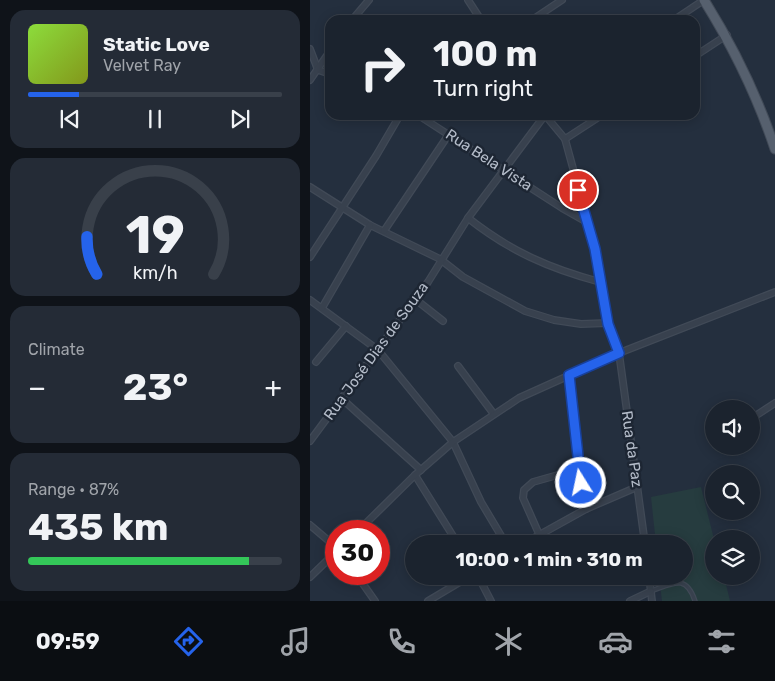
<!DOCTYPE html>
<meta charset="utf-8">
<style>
body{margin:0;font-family:Rubik,sans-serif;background:#242b36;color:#f1f3f6;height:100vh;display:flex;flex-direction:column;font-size:19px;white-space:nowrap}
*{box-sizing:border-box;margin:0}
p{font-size:16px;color:#a0a4aa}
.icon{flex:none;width:28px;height:28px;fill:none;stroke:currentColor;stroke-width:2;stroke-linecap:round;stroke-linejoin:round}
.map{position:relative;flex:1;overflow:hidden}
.side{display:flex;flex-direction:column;gap:10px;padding:10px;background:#0f1319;width:310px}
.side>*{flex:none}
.guide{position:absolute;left:15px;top:15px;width:375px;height:105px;border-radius:15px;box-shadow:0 2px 12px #0003,0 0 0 1px #39404a;background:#1b232e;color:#f1f3f6;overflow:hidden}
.controls{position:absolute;left:395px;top:400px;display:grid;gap:10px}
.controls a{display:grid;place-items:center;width:55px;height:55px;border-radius:50%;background:#1b232e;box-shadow:0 2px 12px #0003,0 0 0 1px #39404a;font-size:25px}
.speed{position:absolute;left:15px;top:520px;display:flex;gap:10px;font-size:25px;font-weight:700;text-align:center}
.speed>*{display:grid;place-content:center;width:65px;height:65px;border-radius:50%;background:#1b232e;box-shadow:0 2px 12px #0003,0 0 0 1px #39404a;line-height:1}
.speed .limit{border:8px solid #d22;background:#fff;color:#111}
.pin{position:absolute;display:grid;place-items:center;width:42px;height:42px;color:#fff;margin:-21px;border:2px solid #fff;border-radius:50%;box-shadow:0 1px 5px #0007}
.me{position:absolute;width:55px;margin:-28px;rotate:350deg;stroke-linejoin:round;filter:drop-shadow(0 0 4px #0008)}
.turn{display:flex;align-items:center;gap:18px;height:105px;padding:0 25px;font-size:22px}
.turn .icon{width:65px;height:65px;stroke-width:2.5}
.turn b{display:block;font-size:35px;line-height:42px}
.big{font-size:38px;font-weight:700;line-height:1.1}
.side .widget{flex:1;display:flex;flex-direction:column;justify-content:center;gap:8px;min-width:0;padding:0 18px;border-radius:15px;background:#242b36}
.side .dial{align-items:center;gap:0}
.dial svg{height:130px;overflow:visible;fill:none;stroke:#39404a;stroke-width:7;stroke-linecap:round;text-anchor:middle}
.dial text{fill:#f1f3f6;stroke:none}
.song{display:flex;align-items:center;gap:15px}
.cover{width:60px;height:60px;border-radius:8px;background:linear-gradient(135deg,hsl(90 70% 55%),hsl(70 70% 35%))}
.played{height:5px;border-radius:2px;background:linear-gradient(90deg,#2563eb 20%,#39404a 20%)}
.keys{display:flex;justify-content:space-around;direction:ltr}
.heat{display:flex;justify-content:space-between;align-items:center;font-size:28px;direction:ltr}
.charge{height:8px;border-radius:4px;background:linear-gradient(90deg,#34c759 87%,#39404a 0)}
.trip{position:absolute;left:95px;top:535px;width:288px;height:50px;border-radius:25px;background:#1b232e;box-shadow:0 2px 12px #0003,0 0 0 1px #39404a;font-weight:700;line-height:50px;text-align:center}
.tab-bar{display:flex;height:80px;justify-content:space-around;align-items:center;background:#0b0e12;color:#a0a4aa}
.tab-bar .icon{width:35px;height:35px}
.tab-bar .selected{color:#2563eb}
.tab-bar b{font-size:22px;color:#f1f3f6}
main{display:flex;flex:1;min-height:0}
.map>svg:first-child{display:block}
.green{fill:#263c3f}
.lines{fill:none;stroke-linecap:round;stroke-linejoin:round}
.lane-casing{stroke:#414a57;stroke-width:5.5}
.street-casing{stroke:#414a57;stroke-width:8}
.primary-casing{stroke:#414a57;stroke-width:11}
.lane{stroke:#38414e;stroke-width:3}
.street{stroke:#38414e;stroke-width:5.5}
.primary{stroke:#56606e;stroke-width:9}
.route-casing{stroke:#184099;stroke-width:12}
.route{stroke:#2563eb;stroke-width:9}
.labels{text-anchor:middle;stroke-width:5;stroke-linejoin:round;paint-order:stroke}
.street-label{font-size:15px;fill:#b4bcc9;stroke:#1d2633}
</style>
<main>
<section class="side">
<div class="widget">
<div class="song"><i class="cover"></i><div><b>Static Love</b><p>Velvet Ray</p></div></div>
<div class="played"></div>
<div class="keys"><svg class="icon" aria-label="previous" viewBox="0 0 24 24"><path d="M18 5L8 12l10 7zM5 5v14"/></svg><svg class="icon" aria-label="pause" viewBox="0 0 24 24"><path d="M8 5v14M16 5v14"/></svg><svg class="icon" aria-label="next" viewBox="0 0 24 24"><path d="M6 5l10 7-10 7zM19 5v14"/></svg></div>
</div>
<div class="widget dial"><svg viewBox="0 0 100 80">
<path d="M14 69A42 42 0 1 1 86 69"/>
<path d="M14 69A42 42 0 0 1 8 46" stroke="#2563eb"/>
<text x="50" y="56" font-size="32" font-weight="700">19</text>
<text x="50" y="72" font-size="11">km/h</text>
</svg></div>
<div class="widget"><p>Climate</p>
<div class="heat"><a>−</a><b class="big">23°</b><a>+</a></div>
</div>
<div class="widget"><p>Range · 87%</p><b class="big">435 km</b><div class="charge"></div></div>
</section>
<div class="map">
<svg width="465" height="601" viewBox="0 0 465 601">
<rect width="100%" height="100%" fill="#242f3e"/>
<!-- green -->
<path class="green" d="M391,487L404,539V576H414L420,601H352L349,576H374V544H346L341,497Z"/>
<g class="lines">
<!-- lane casing -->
<g class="lane-casing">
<path id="lane" d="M341,591C362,584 376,573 385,601"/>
</g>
<!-- street casing -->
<g class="street-casing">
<g id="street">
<path d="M158,0L171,20"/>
<path d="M42,20L59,0"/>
<path d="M222,20L252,0"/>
<path d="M364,20L394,0"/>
<path d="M0,49L8,70"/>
<path d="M385,56L417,35"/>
<path d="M8,70L20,74"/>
<path d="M0,80L20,51"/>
<path d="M108,115L252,208L275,221"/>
<path d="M255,139L292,115"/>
<path d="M0,187L60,225L130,259L153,277L215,311L244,320L271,324L298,323"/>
<path d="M158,218C200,251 238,268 290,282"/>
<path d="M74,231L139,134"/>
<path d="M0,257L66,156L90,115"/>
<path d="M105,299L133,321"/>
<path d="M0,300L68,350L143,442L171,502L196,544"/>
<path d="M12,308L60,225"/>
<path d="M6,362L36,326"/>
<path d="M148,366L183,413"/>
<path d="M259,375L268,464L276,509"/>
<path d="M31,398L111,470"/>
<path d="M442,418L465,403"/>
<path d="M0,441L118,282L158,218L235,115L255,139L285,249L298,323L309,353L335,544"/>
<path d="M105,475L148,544"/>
<path d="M0,525L26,547"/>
<path d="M48,531L105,475L143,442L209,398L309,353L465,292"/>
<path d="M229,534L213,498L214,490L223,482L269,469"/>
<path d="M213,544L276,509L327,487"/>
<path d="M46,574L65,601"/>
<path d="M168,576L181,601"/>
<path d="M339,576L342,601"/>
<path d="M0,577L26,552"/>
<path d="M118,601L160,576"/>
<path d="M320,601L341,591"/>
</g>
</g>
<!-- primary casing -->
<g class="primary-casing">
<path id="primary" d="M394,0C424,48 447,95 465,149"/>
</g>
<!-- lane -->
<use href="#lane" class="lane"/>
<!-- street -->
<use href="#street" class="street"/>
<!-- primary -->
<use href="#primary" class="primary"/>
</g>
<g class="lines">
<!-- route casing -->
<g class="route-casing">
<path id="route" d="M268,190L285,249L298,324L309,353L259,375L271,483"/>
</g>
<!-- route -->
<use href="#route" class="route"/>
</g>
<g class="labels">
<!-- street labels -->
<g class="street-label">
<text transform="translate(179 160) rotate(33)" y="5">Rua Bela Vista</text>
<text transform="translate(66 351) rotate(-54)" y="5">Rua José Dias de Souza</text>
<text transform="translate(322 449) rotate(82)" y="5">Rua da Paz</text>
</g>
</g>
</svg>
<div class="controls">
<a><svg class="icon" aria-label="sound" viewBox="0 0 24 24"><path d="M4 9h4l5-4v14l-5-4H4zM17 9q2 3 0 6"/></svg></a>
<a><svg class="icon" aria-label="search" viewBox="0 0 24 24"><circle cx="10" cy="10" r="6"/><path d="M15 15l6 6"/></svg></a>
<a><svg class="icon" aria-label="layers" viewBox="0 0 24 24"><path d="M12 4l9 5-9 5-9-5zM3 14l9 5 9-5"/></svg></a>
</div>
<div class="speed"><div class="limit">30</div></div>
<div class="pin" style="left:268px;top:190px;background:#d93025"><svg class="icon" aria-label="arrive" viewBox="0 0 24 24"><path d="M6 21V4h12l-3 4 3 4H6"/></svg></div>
<svg class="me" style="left:271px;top:483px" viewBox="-20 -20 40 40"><circle r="17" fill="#2563eb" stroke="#fff" stroke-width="3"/><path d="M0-11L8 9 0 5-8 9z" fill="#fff"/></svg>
<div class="trip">10:00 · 1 min · 310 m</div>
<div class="guide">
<div class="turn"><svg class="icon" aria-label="right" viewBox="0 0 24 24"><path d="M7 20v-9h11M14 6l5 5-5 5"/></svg><div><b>100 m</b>Turn right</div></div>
</div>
</div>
</main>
<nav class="tab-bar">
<b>09:59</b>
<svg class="icon selected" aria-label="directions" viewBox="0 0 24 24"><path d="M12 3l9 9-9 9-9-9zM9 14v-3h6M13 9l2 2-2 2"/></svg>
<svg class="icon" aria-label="music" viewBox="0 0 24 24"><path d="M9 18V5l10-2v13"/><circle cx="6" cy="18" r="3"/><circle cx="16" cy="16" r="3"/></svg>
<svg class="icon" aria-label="phone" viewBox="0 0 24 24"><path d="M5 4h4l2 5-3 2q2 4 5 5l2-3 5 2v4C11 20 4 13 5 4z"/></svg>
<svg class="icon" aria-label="climate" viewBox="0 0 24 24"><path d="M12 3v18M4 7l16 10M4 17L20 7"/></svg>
<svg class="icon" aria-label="car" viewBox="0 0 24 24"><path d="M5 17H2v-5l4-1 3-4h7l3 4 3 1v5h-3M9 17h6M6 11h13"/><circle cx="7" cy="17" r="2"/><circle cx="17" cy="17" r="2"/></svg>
<svg class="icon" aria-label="filters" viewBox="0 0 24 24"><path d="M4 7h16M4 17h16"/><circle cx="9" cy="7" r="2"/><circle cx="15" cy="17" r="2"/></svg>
</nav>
